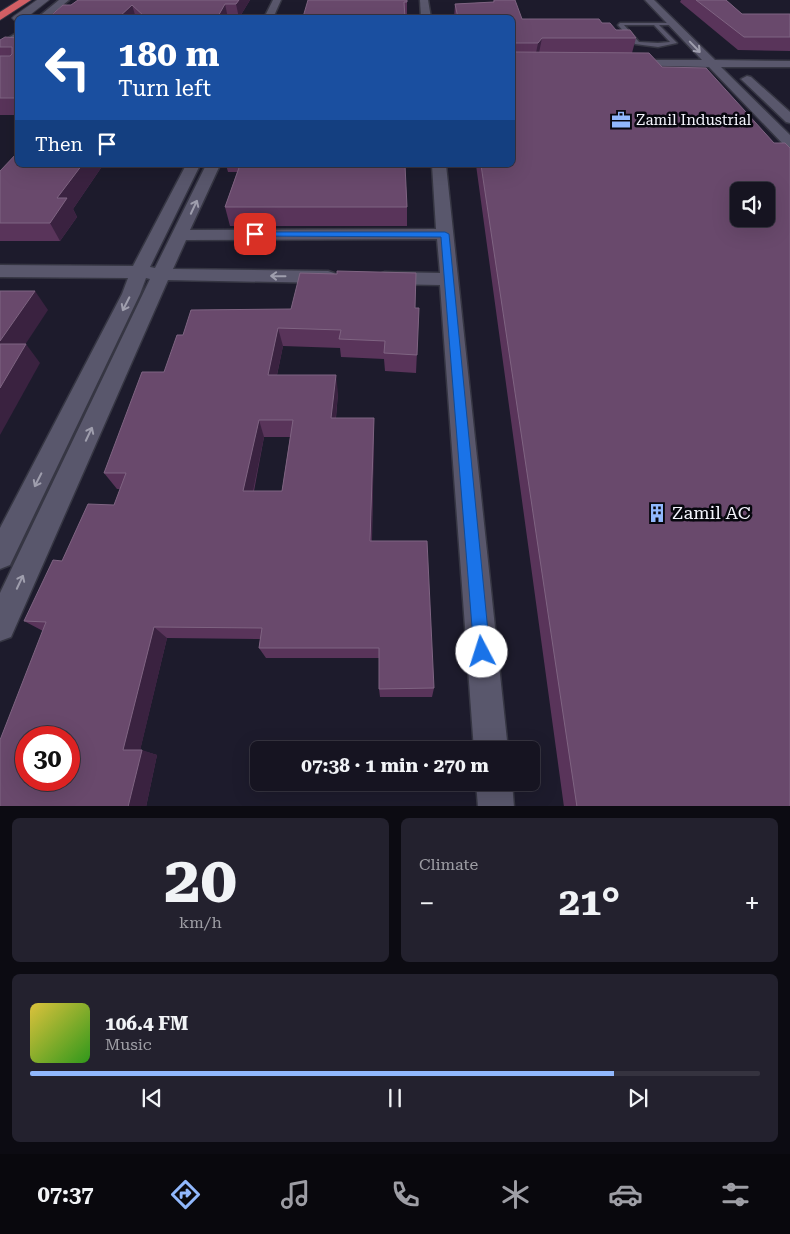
<!DOCTYPE html>
<meta charset="utf-8">
<style>
body{margin:0;font-family:"Roboto Serif",serif;background:#23212e;color:#f1f3f6;height:100vh;display:flex;flex-direction:column;font-size:19px;white-space:nowrap}
*{box-sizing:border-box;margin:0}
p{font-size:16px;color:#9e9ea5}
.icon{flex:none;width:28px;height:28px;fill:none;stroke:currentColor;stroke-width:2;stroke-linecap:round;stroke-linejoin:round}
.map{position:relative;height:806px;overflow:hidden}
.drawer{display:flex;flex-direction:column;gap:12px;padding:12px;background:#0c0b12;flex:1}
.drawer>*{flex:none}
.hud{position:absolute;left:15px;top:15px;width:500px;height:152px;border-radius:8px;box-shadow:0 5px 20px #0002,0 0 0 1px #35333f;background:#1a4fa0;color:#fff;overflow:hidden}
.controls{position:absolute;left:730px;top:182px;display:grid;gap:10px}
.controls a{display:grid;place-items:center;width:45px;height:45px;border-radius:8px;background:#161421;box-shadow:0 5px 20px #0002,0 0 0 1px #35333f;font-size:25px}
.speed{position:absolute;left:15px;top:726px;display:flex;gap:10px;font-size:25px;font-weight:700;text-align:center}
.speed>*{display:grid;place-content:center;width:65px;height:65px;border-radius:50%;background:#161421;box-shadow:0 5px 20px #0002,0 0 0 1px #35333f;line-height:1}
.speed .limit{border:8px solid #d22;background:#fff;color:#111}
.pin{position:absolute;display:grid;place-items:center;width:42px;height:42px;color:#fff;margin:-21px;border-radius:10px;box-shadow:0 2px 8px #0006}
.me{position:absolute;width:55px;margin:-28px;rotate:355deg;stroke-linejoin:round;filter:drop-shadow(0 0 4px #0008)}
.turn{display:flex;align-items:center;gap:18px;height:105px;padding:0 20px;font-size:22px}
.turn .icon{width:65px;height:65px;stroke-width:2.5}
.turn b{display:block;font-size:35px;line-height:42px}
.then{display:flex;align-items:center;height:48px;padding:0 20px;background:#0003;gap:10px;font-size:19px}
.big{font-size:38px;font-weight:700;line-height:1.1}
.drawer .tile{flex:1;display:flex;flex-direction:column;justify-content:center;gap:8px;min-width:0;padding:0 18px;border-radius:8px;background:#23212e}
.drawer .dial{align-items:center;gap:0}
.dial b{font-size:65px;line-height:1}
.song{display:flex;align-items:center;gap:15px}
.cover{width:60px;height:60px;border-radius:8px;background:linear-gradient(135deg,hsl(50 70% 55%),hsl(110 70% 35%))}
.played{height:5px;border-radius:2px;background:linear-gradient(90deg,#91b8fd 80%,#35333f 80%)}
.keys{display:flex;justify-content:space-around;direction:ltr}
.heat{display:flex;justify-content:space-between;align-items:center;font-size:28px;direction:ltr}
.drawer .tiles{flex:1;display:grid;gap:12px;grid-template-columns:1fr 1fr}
.tile:last-child{grid-column:span 2}
.trip{position:absolute;left:250px;top:741px;width:290px;height:50px;border-radius:8px;background:#161421;box-shadow:0 5px 20px #0002,0 0 0 1px #35333f;font-weight:700;line-height:50px;text-align:center}
.tab-bar{display:flex;height:80px;justify-content:space-around;align-items:center;background:#09080d;color:#9e9ea5}
.tab-bar .icon{width:35px;height:35px}
.tab-bar .selected{color:#91b8fd}
.tab-bar b{font-size:22px;color:#f1f3f6}
.map>svg:first-child{display:block}
.lines{fill:none;stroke-linecap:round;stroke-linejoin:round}
.lane-casing{stroke:#363643;stroke-width:3}
.street-casing{stroke:#363643;stroke-width:3}
.secondary-casing{stroke:#363643;stroke-width:2}
.highway-casing{stroke:#363643;stroke-width:2}
.lane{fill:#59576c;fill-rule:evenodd}
.street{fill:#59576c;fill-rule:evenodd}
.secondary{fill:#59576c;fill-rule:evenodd}
.highway{fill:#d25f65;fill-rule:evenodd}
.wall{fill:#59345a;fill-rule:evenodd}
.shaded-wall{fill:#3a2240}
.building{fill:#69496c;stroke:#7f6482;fill-rule:evenodd}
.oneway{stroke:#9f9ead}
.route{fill:#1a73e8;stroke:#114b97}
.labels{text-anchor:middle;stroke-width:5;stroke-linejoin:round;paint-order:stroke}
.far-poi-label{font-size:15px;fill:#f4f4fd;stroke:#07070e;text-anchor:start}
.poi-label{font-size:18px;fill:#f4f4fd;stroke:#07070e;text-anchor:start}
</style>
<div class="map">
<svg width="790" height="807" viewBox="0 0 790 807">
<rect width="100%" height="100%" fill="#1d1b2c"/>
<g class="lines">
<!-- lane casing -->
<g class="lane-casing">
<path id="lane" d="M620,23H674L672,25H659L677,43L658,47L635,44L618,25ZM624,25H654L670,42L658,43L639,42Z"/>
</g>
<!-- street casing -->
<g class="street-casing">
<g id="street">
<path d="M59,0H69L47,18H37Z"/>
<path d="M273,0H281L273,18H264Z"/>
<path d="M420,0H428L431,18H421Z"/>
<path d="M645,0H654L715,60L790,61V67H721L790,135V147L785,146L709,67L625,65L624,63L625,61L629,60H702Z"/>
<path d="M18,32V40L0,51V43Z"/>
<path d="M747,76L751,77L790,112V123L786,122L743,81L741,79Z"/>
<path d="M186,165H200L150,267L155,268L206,165H220L190,230L436,229L432,165H446L508,750H474L440,285L385,284L379,282L376,278L379,274L385,272L440,273L437,239L186,240L173,269L328,271L334,273L337,277L334,281L328,283L168,280L11,637L0,641V593L150,279L146,278L140,294L10,565L0,569V528L122,294L128,278L0,277V265L133,266Z"/>
<path d="M476,782H512L514,807H478Z"/>
</g>
</g>
<!-- secondary casing -->
<g class="secondary-casing">
<path id="secondary" d="M37,0H49L26,18H18V21L14,20L12,18L14,16Z"/>
</g>
<!-- highway casing -->
<g class="highway-casing">
<path id="highway" d="M19,0H31L0,20V12Z"/>
</g>
<!-- lane -->
<use href="#lane" class="lane"/>
<!-- street -->
<use href="#street" class="street"/>
<!-- secondary -->
<use href="#secondary" class="secondary"/>
<!-- highway -->
<use href="#highway" class="highway"/>
</g>
<!-- wall -->
<g class="wall">
<path d="M78,0H250L239,18H48L71,5Z"/>
<path d="M407,0V16L303,17Z"/>
<path d="M494,0L522,19L602,23L616,30L636,38L632,53L790,807H564L476,165H512V18H454L455,4L493,2Z"/>
<path d="M681,0H726L742,14H790V51L738,50L680,2Z"/>
<path d="M18,38V115H0V40Z"/>
<path d="M18,165H103L73,209L77,217L60,241H0V171Z"/>
<path d="M226,165H405L407,207V226H230L225,207L237,172H228Z"/>
<path d="M415,308H419L416,373L385,371L384,359L341,357L340,348L283,346L277,375L338,393L336,418H374V435L372,541L434,688L432,697H380L379,689V658H266L259,648L260,639L167,638L140,750L157,755L146,807L43,631L24,621L62,561L114,505L120,489H117L104,473L164,372L183,335ZM264,437H290L282,491H254Z"/>
</g>
<!-- shaded-wall -->
<g class="shaded-wall">
<path d="M239,0H250L239,18L236,4Z"/>
<path d="M225,4L228,18H217Z"/>
<path d="M132,5L136,18H118Z"/>
<path d="M542,38L539,53L535,58L538,43Z"/>
<path d="M82,165H103L73,209L77,217L60,241L50,223L57,198Z"/>
<path d="M35,291L48,310L13,363L0,347V341Z"/>
<path d="M278,328L283,346L273,393L268,375Z"/>
<path d="M26,344L40,363L0,435V388Z"/>
<path d="M336,375L338,393L334,435L331,418Z"/>
<path d="M374,418V435L371,555L370,541Z"/>
<path d="M259,420L264,437L250,506L243,491Z"/>
<path d="M154,627L167,638L139,755L123,750Z"/>
<path d="M142,750L157,755L146,807H128Z"/>
</g>
<!-- building -->
<g class="building">
<path d="M78,0H239L236,4H225L217,18H144L145,17L132,5L118,18H48L63,5H71Z"/>
<path d="M308,0H407V2H404L405,18H294V17H303Z"/>
<path d="M494,0H515L522,19H599L602,23H610L616,30H630L636,38H542L538,43H513L512,50V18H458L455,4L494,2Z"/>
<path d="M696,0H726L742,14H790V37H744Z"/>
<path d="M5,37L18,38V98H0V56H10L12,54V47H0V40Z"/>
<path d="M512,50L514,52L649,53L662,67L706,68L774,143H785L790,148V807H577L481,165H512ZM739,191H766V219H739Z"/>
<path d="M18,152V165H82L57,198H67L50,223H0V171Z"/>
<path d="M240,165H405L407,207H225Z"/>
<path d="M337,271L416,273L415,308H419L417,355L384,353L385,341L339,339L341,330L278,328L268,375H336L331,418H374L370,541H427L434,688L379,689V648H259L262,628L154,627L123,750H142L128,807H0V740L46,622L24,621L53,560L62,561L88,504L114,505L126,473H104L142,372H164L177,335H183L191,310L291,309L300,273L337,274ZM259,420H293L282,491H243ZM26,738H69V780H26Z"/>
<path d="M0,291H35L0,341Z"/>
<path d="M0,344H26L0,388Z"/>
</g>
<!-- one-way arrows -->
<defs><path id="oneway-shaft" d="M-6 0H5M1.5-3L5.5 0L1.5 3" fill="none" stroke-width="1.6" stroke-linecap="round" stroke-linejoin="round" transform="scale(1.25)"/></defs>
<g class="oneway">
<use href="#oneway-shaft" transform="translate(695 47) rotate(46)"/>
<use href="#oneway-shaft" transform="translate(194 207) rotate(-65)"/>
<use href="#oneway-shaft" transform="translate(278 276) rotate(-179)"/>
<use href="#oneway-shaft" transform="translate(126 304) rotate(117)"/>
<use href="#oneway-shaft" transform="translate(89 434) rotate(-65)"/>
<use href="#oneway-shaft" transform="translate(38 480) rotate(117)"/>
<use href="#oneway-shaft" transform="translate(20 582) rotate(-65)"/>
</g>
<!-- route -->
<path class="route" d="M252,232H445L449,234L490,652L487,657L482,659L476,657L474,652L441,237L255,236L251,234Z"/>
<!-- icons -->
<defs>
<g id="office-bare" transform="scale(1.5)"><path d="M-6-3h4V-5.5h4V-3h4V5H-6ZM-1-4.5V-3h2v-1.5ZM-6 0V1H6V0Z" fill="#91b8fd" stroke="#07070e" stroke-width="2.5" paint-order="stroke"/></g>
<g id="building-bare" transform="scale(1.5)"><path d="M-4-6H4V6H1V3H-1V6H-4ZM-2.5-4.3h1.7v1.8h-1.7ZM.8-4.3h1.7v1.8H.8ZM-2.5-1h1.7V.8h-1.7ZM.8-1h1.7V.8H.8Z" fill="#91b8fd" stroke="#07070e" stroke-width="2.5" paint-order="stroke"/></g>
</defs>
<g fill-rule="evenodd">
<use href="#office-bare" x="621" y="120"/>
<use href="#building-bare" x="657" y="513"/>
</g>
<g class="labels">
<!-- far-poi labels -->
<g class="far-poi-label">
<text x="636" y="125">Zamil Industrial</text>
</g>
<!-- poi labels -->
<g class="poi-label">
<text x="672" y="519">Zamil AC</text>
</g>
</g>
</svg>
<div class="controls">
<a><svg class="icon" aria-label="sound" viewBox="0 0 24 24"><path d="M4 9h4l5-4v14l-5-4H4zM17 9q2 3 0 6"/></svg></a>
</div>
<div class="speed"><div class="limit">30</div></div>
<div class="pin" style="left:255px;top:234px;background:#d93025"><svg class="icon" aria-label="arrive" viewBox="0 0 24 24"><path d="M6 21V4h12l-3 4 3 4H6"/></svg></div>
<svg class="me" style="left:482px;top:652px" viewBox="-20 -20 40 40"><circle r="19" fill="#fff"/><path d="M0-13L10 11 0 6-10 11z" fill="#1a73e8"/></svg>
<div class="trip">07:38 · 1 min · 270 m</div>
<div class="hud">
<div class="turn"><svg class="icon" aria-label="left" viewBox="0 0 24 24"><path d="M17 20v-9H6M10 6l-5 5 5 5"/></svg><div><b>180 m</b>Turn left</div></div>
<div class="then">Then<svg class="icon" aria-label="arrive" viewBox="0 0 24 24"><path d="M6 21V4h12l-3 4 3 4H6"/></svg></div>
</div>
</div>
<section class="drawer">
<div class="tiles">
<div class="tile dial"><b>20</b><p>km/h</p></div>
<div class="tile"><p>Climate</p>
<div class="heat"><a>−</a><b class="big">21°</b><a>+</a></div>
</div>
<div class="tile">
<div class="song"><i class="cover"></i><div><b>106.4 FM</b><p>Music</p></div></div>
<div class="played"></div>
<div class="keys"><svg class="icon" aria-label="previous" viewBox="0 0 24 24"><path d="M18 5L8 12l10 7zM5 5v14"/></svg><svg class="icon" aria-label="pause" viewBox="0 0 24 24"><path d="M8 5v14M16 5v14"/></svg><svg class="icon" aria-label="next" viewBox="0 0 24 24"><path d="M6 5l10 7-10 7zM19 5v14"/></svg></div>
</div>
</div>
</section>
<nav class="tab-bar">
<b>07:37</b>
<svg class="icon selected" aria-label="directions" viewBox="0 0 24 24"><path d="M12 3l9 9-9 9-9-9zM9 14v-3h6M13 9l2 2-2 2"/></svg>
<svg class="icon" aria-label="music" viewBox="0 0 24 24"><path d="M9 18V5l10-2v13"/><circle cx="6" cy="18" r="3"/><circle cx="16" cy="16" r="3"/></svg>
<svg class="icon" aria-label="phone" viewBox="0 0 24 24"><path d="M5 4h4l2 5-3 2q2 4 5 5l2-3 5 2v4C11 20 4 13 5 4z"/></svg>
<svg class="icon" aria-label="climate" viewBox="0 0 24 24"><path d="M12 3v18M4 7l16 10M4 17L20 7"/></svg>
<svg class="icon" aria-label="car" viewBox="0 0 24 24"><path d="M5 17H2v-5l4-1 3-4h7l3 4 3 1v5h-3M9 17h6M6 11h13"/><circle cx="7" cy="17" r="2"/><circle cx="17" cy="17" r="2"/></svg>
<svg class="icon" aria-label="filters" viewBox="0 0 24 24"><path d="M4 7h16M4 17h16"/><circle cx="9" cy="7" r="2"/><circle cx="15" cy="17" r="2"/></svg>
</nav>
